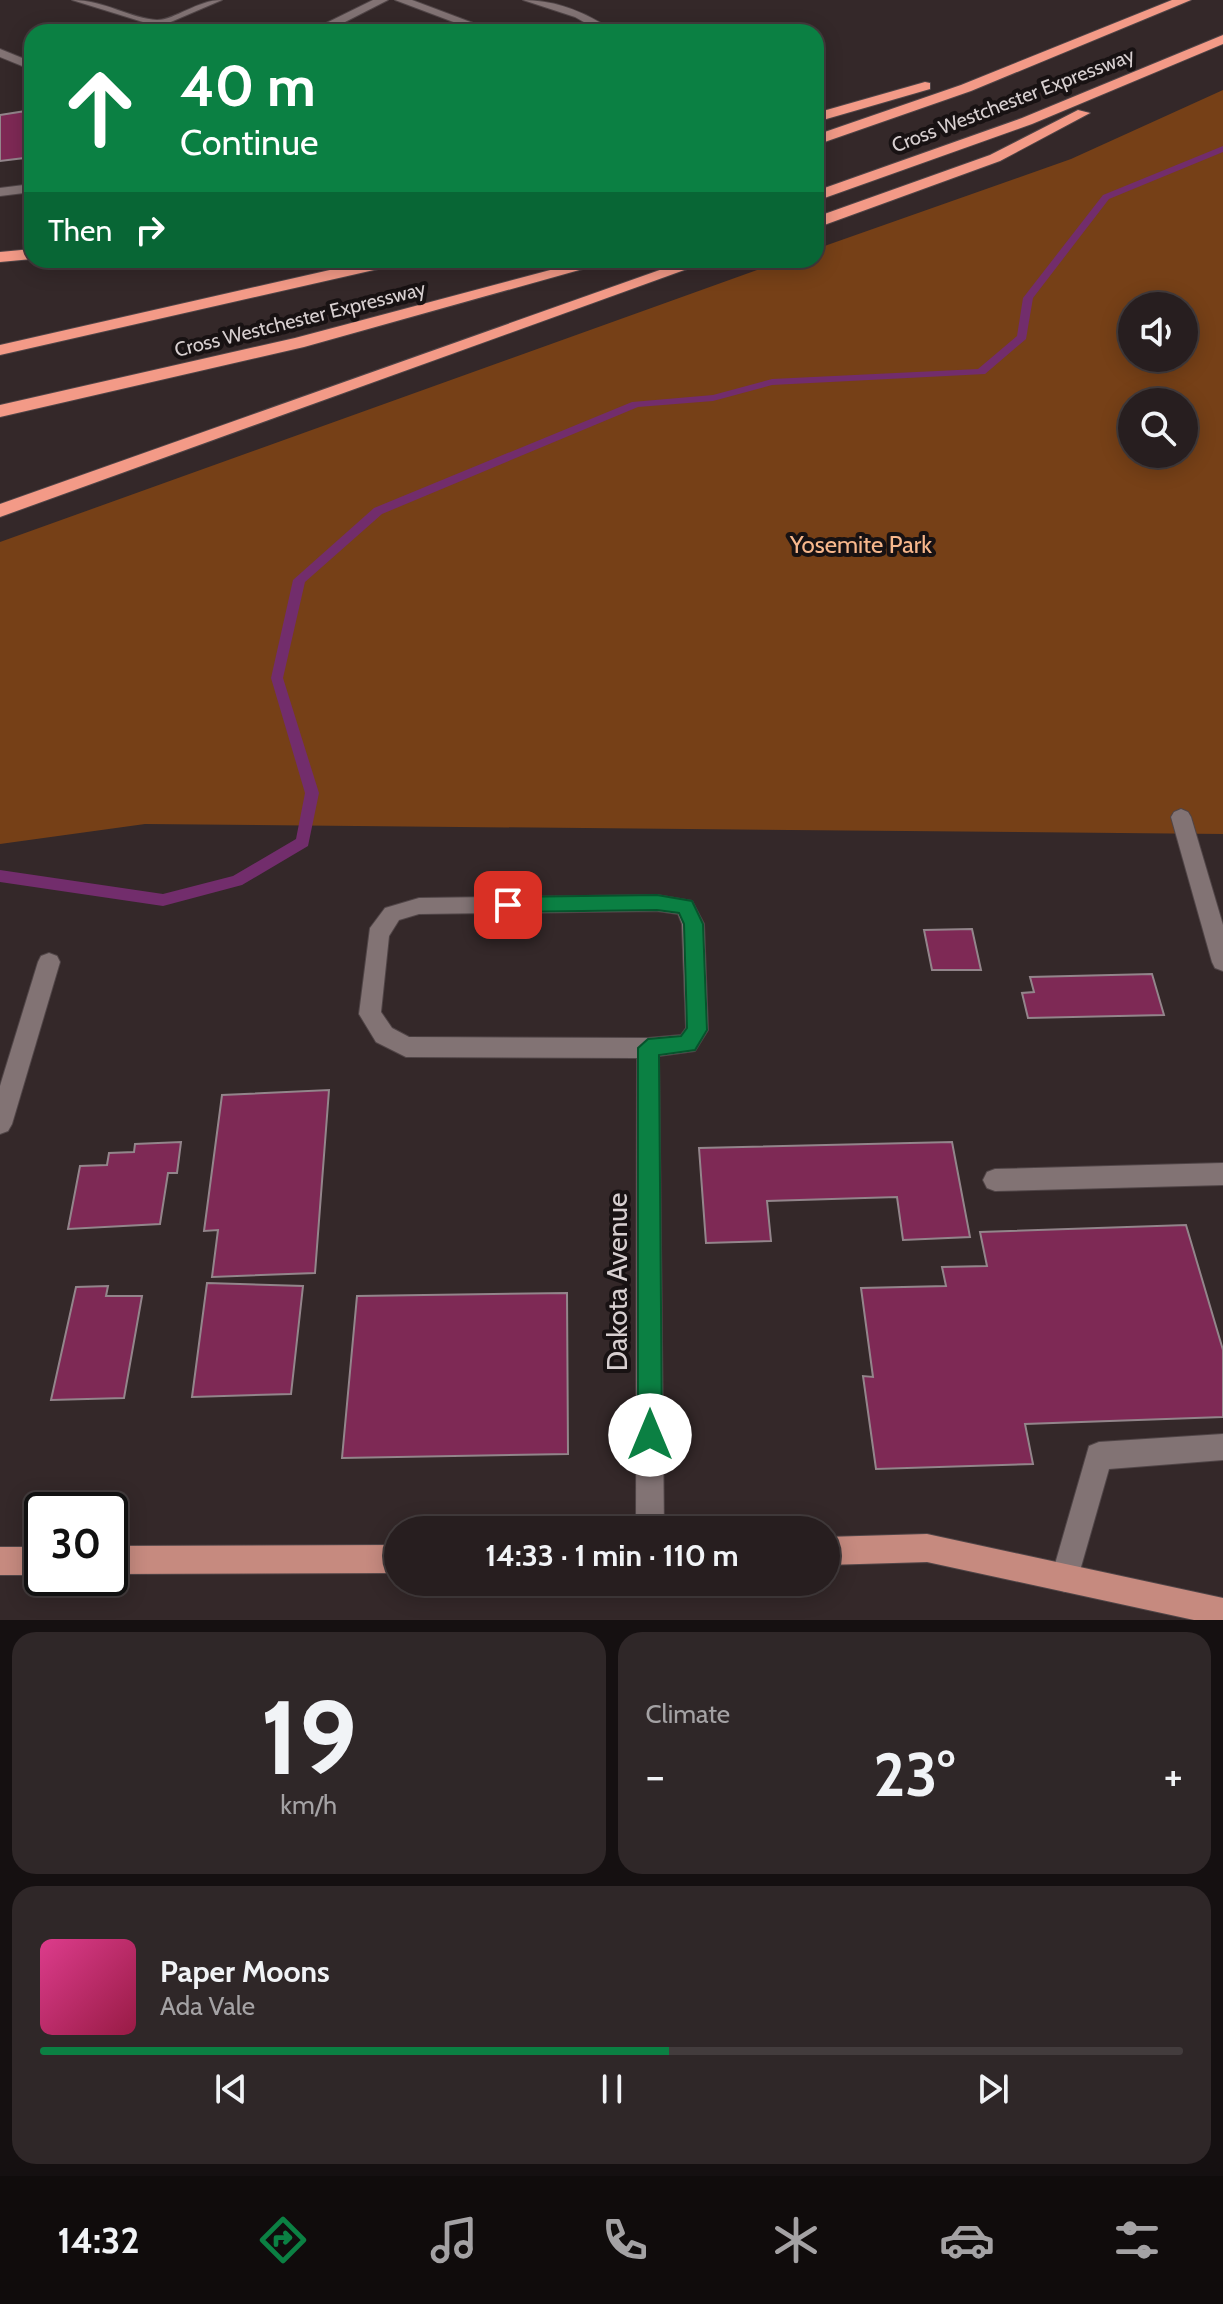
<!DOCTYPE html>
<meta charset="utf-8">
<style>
body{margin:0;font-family:Cabin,sans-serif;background:#2f2728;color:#f1f3f6;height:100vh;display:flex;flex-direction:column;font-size:30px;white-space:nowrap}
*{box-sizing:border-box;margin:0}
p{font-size:26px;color:#a4a2a4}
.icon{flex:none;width:44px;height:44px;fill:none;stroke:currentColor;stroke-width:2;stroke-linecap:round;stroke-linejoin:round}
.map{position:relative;height:1620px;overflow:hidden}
.sheet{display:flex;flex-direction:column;gap:12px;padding:12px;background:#151011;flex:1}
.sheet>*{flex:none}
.banner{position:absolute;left:24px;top:24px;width:800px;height:244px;border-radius:24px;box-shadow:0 4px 20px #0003,0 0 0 2px #433c3d;background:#0b8043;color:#fff;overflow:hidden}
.controls{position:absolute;left:1118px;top:292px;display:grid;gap:16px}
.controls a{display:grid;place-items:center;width:80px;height:80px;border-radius:50%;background:#271e1f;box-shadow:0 4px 20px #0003,0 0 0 2px #433c3d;font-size:40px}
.speed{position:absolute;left:24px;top:1492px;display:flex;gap:16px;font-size:40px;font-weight:700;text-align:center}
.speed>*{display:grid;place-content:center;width:104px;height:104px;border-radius:50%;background:#271e1f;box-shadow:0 4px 20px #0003,0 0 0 2px #433c3d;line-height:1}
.speed .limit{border:4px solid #111;border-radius:12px;background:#fff;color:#111}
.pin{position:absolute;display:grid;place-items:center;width:68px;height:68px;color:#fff;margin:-34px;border-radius:16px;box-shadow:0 4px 12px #0006}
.me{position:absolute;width:88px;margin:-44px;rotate:0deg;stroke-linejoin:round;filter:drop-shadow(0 0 6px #0008)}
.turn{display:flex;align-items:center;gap:28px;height:168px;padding:0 24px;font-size:36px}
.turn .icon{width:104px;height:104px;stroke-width:2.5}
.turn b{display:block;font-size:56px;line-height:68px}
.then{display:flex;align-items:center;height:76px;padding:0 24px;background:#0003;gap:16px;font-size:30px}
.big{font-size:60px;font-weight:700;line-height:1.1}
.sheet .tile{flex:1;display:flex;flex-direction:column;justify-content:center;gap:12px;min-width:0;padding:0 28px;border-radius:24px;background:#2f2728}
.sheet .dial{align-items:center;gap:0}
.dial b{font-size:104px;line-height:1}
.song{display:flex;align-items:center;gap:24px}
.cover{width:96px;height:96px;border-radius:12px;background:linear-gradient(135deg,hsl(330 70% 55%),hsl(340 70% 35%))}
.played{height:8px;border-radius:4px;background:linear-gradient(90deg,#0b8043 55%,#433c3d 55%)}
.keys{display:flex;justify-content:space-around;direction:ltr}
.heat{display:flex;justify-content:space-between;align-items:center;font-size:44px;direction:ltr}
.sheet .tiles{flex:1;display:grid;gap:12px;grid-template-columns:1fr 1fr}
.tile:last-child{grid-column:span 2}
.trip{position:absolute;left:384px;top:1516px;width:456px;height:80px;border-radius:40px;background:#271e1f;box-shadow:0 4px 20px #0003,0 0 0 2px #433c3d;font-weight:700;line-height:80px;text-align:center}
.menu{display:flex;height:128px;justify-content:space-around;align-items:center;background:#100c0c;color:#a4a2a4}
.menu .icon{width:56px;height:56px}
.menu .on{color:#0b8043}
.menu b{font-size:36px;color:#f1f3f6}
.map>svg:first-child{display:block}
.green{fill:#764017;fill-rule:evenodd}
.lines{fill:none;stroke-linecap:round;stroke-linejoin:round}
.stream{fill:#722d6c;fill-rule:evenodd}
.building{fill:#7e2955;stroke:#93858b;stroke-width:2}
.minor-casing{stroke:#504547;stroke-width:2}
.major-casing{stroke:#504547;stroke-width:2}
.highway-casing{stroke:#504547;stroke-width:2}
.minor{fill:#827374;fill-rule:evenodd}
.major{fill:#c68a7f;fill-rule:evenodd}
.highway{fill:#f39a87;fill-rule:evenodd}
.route{fill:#0b8043;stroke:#07532c;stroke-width:2}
.labels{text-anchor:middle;stroke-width:8;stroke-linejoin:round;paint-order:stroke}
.far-street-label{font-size:20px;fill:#d7cfd0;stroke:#181213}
.park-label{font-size:24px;fill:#f7b78c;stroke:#181213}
.near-street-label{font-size:28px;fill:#d7cfd0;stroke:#181213}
</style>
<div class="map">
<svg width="1223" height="1620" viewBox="0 0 1223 1620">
<rect width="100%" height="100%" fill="#342829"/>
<!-- green -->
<path class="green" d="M1223,90V834L145,824L0,844V542L785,260H816V249L1071,159ZM1132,306H1184V358H1132ZM1132,402H1184V454H1132Z"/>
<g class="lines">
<!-- stream -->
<path class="stream" d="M1223,146V152L1109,199L1033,298L1026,339L985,374L772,385L713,401L638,407L382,514L305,582L283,678L319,793L308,846L242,885L163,906L0,882V870L163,894L233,876L296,839L305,793L271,678L293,580L374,508L632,402L713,395L772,379L978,369L1017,336L1023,298L1103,195Z"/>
</g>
<!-- building -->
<g class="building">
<path d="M32,110V157L0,161V115Z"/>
<path d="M972,929L981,970H932L924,930Z"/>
<path d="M1152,974L1164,1015L1028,1018L1022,993L1034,992L1030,977Z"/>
<path d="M329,1090L315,1273L212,1277L218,1230L204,1231L222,1095Z"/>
<path d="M181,1142L177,1173H168L160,1224L68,1229L80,1166L107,1165L109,1153L134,1152L135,1144Z"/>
<path d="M952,1142L970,1237L903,1240L897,1197L767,1201L771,1241L706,1243L699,1148Z"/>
<path d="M1186,1225L1223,1350V1417L1025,1424L1033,1464L876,1469L863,1376L873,1377L861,1288L946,1286L942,1267L987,1266L980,1232Z"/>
<path d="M207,1283L303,1286L291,1394L192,1397Z"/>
<path d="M108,1286L106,1296H142L124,1398L51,1400L76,1287Z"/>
<path d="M567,1293L568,1454L342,1458L357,1296Z"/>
</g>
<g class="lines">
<!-- minor casing -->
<g class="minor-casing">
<g id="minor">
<path d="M72,0C104,0 132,19 157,20C175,20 197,0 222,0L159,27Z"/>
<path d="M373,0H388L345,22L367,32H351L336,26L323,32H308Z"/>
<path d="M395,0H412L497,32H480Z"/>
<path d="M523,0C551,0 577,9 601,23L603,32H591V26L575,17Z"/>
<path d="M0,49L32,62V70L0,57Z"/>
<path d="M32,184V192L0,196V188Z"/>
<path d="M1181,809L1188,812L1191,817L1223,925V971L1215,968L1212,962L1171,817L1174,812Z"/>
<path d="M657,895L692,901L704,924L708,1030L695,1051L659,1056L664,1530H636L637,1058L406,1057L376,1042L359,1014L370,928L385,908L419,898ZM657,911L678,914L682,924L686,1028L681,1035L648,1038L409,1037L392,1028L381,1012L389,936L399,920L419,914Z"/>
<path d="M49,953L57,956L60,962L12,1124L8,1131L0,1134V1086L38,962L41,956Z"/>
<path d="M1223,1163V1185L995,1191L987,1188L983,1180L987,1172L995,1169Z"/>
<path d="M1223,1434V1460L1109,1469L1075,1588L1065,1592L1055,1588L1051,1578L1089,1446L1099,1442Z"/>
</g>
</g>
<!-- major casing -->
<g class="major-casing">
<g id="major">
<path d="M927,1534L1223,1598V1620H1194L927,1562L826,1565V1537Z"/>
<path d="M398,1545V1573L110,1574V1546Z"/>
<rect x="0" y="1547" width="42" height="28"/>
</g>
</g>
<!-- highway casing -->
<g class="highway-casing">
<g id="highway">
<path d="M1172,0H1191L971,91L816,145V135L961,85Z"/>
<path d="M1223,35V44L1032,124L816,201V191L1022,118Z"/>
<path d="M925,82L930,83V89L816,122V113Z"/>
<path d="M1078,110L1090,113L1000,161L816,228V217L990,155Z"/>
<path d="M32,249V259L0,262V252Z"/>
<path d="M374,260H404L396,265L0,355V345Z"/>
<path d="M588,260H615L304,347L0,417V405L295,338Z"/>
<path d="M688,260H712L0,517V504Z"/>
</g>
</g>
<!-- minor -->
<use href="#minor" class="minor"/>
<!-- major -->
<use href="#major" class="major"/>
<!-- highway -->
<use href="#highway" class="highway"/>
</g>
<!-- route -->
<path class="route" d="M657,895L692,901L703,924L707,1030L695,1050L659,1055L662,1435L658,1443L650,1447L641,1443L638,1435V1048L648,1039L681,1036L687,1028L684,924L679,913L657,910L508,912L498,905L508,897Z"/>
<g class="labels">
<!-- far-street labels -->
<g class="far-street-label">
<text transform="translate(1013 100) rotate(-21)" y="7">Cross Westchester Expressway</text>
<text transform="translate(300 319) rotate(-14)" y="7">Cross Westchester Expressway</text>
</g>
<!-- park labels -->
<g class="park-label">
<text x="861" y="553">Yosemite Park</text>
</g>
<!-- near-street labels -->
<g class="near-street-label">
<text transform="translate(617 1282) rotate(-90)" y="10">Dakota Avenue</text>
</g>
</g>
</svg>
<div class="controls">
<a><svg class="icon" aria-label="sound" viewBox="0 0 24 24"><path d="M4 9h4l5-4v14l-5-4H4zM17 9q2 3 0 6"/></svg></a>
<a><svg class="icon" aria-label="search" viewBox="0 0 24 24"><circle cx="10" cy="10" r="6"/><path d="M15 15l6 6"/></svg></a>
</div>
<div class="speed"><div class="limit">30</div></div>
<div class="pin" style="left:508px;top:905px;background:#d93025"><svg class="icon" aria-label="arrive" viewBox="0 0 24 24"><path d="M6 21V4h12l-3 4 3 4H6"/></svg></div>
<svg class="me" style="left:650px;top:1435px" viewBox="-20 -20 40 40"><circle r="19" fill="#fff"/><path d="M0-13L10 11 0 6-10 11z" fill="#0b8043"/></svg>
<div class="trip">14:33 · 1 min · 110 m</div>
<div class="banner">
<div class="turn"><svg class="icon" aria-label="ahead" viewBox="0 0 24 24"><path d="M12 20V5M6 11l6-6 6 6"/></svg><div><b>40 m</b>Continue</div></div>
<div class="then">Then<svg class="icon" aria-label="right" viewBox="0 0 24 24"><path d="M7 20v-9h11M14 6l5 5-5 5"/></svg></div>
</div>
</div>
<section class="sheet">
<div class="tiles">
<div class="tile dial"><b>19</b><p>km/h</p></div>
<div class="tile"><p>Climate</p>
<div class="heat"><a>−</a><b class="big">23°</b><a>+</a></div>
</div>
<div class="tile">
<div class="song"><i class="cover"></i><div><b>Paper Moons</b><p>Ada Vale</p></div></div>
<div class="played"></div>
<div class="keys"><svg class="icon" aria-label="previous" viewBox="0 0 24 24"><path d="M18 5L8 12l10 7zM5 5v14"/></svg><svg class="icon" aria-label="pause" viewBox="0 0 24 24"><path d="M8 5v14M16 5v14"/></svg><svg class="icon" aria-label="next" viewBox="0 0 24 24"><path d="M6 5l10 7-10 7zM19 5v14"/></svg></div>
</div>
</div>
</section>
<nav class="menu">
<b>14:32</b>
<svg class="icon on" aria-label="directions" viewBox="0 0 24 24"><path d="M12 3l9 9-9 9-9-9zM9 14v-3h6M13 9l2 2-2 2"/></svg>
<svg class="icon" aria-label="music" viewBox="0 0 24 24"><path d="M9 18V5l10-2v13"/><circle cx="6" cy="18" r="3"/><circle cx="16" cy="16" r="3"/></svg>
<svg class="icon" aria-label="phone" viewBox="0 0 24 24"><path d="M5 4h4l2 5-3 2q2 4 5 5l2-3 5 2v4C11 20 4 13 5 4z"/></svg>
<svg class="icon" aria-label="climate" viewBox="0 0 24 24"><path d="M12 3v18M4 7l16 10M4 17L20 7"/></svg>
<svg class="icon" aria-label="car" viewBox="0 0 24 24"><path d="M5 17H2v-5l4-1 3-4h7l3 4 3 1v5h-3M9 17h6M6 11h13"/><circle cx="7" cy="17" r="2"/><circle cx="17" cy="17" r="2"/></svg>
<svg class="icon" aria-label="filters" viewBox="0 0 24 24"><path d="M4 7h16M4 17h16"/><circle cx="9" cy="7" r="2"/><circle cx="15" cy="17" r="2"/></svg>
</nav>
